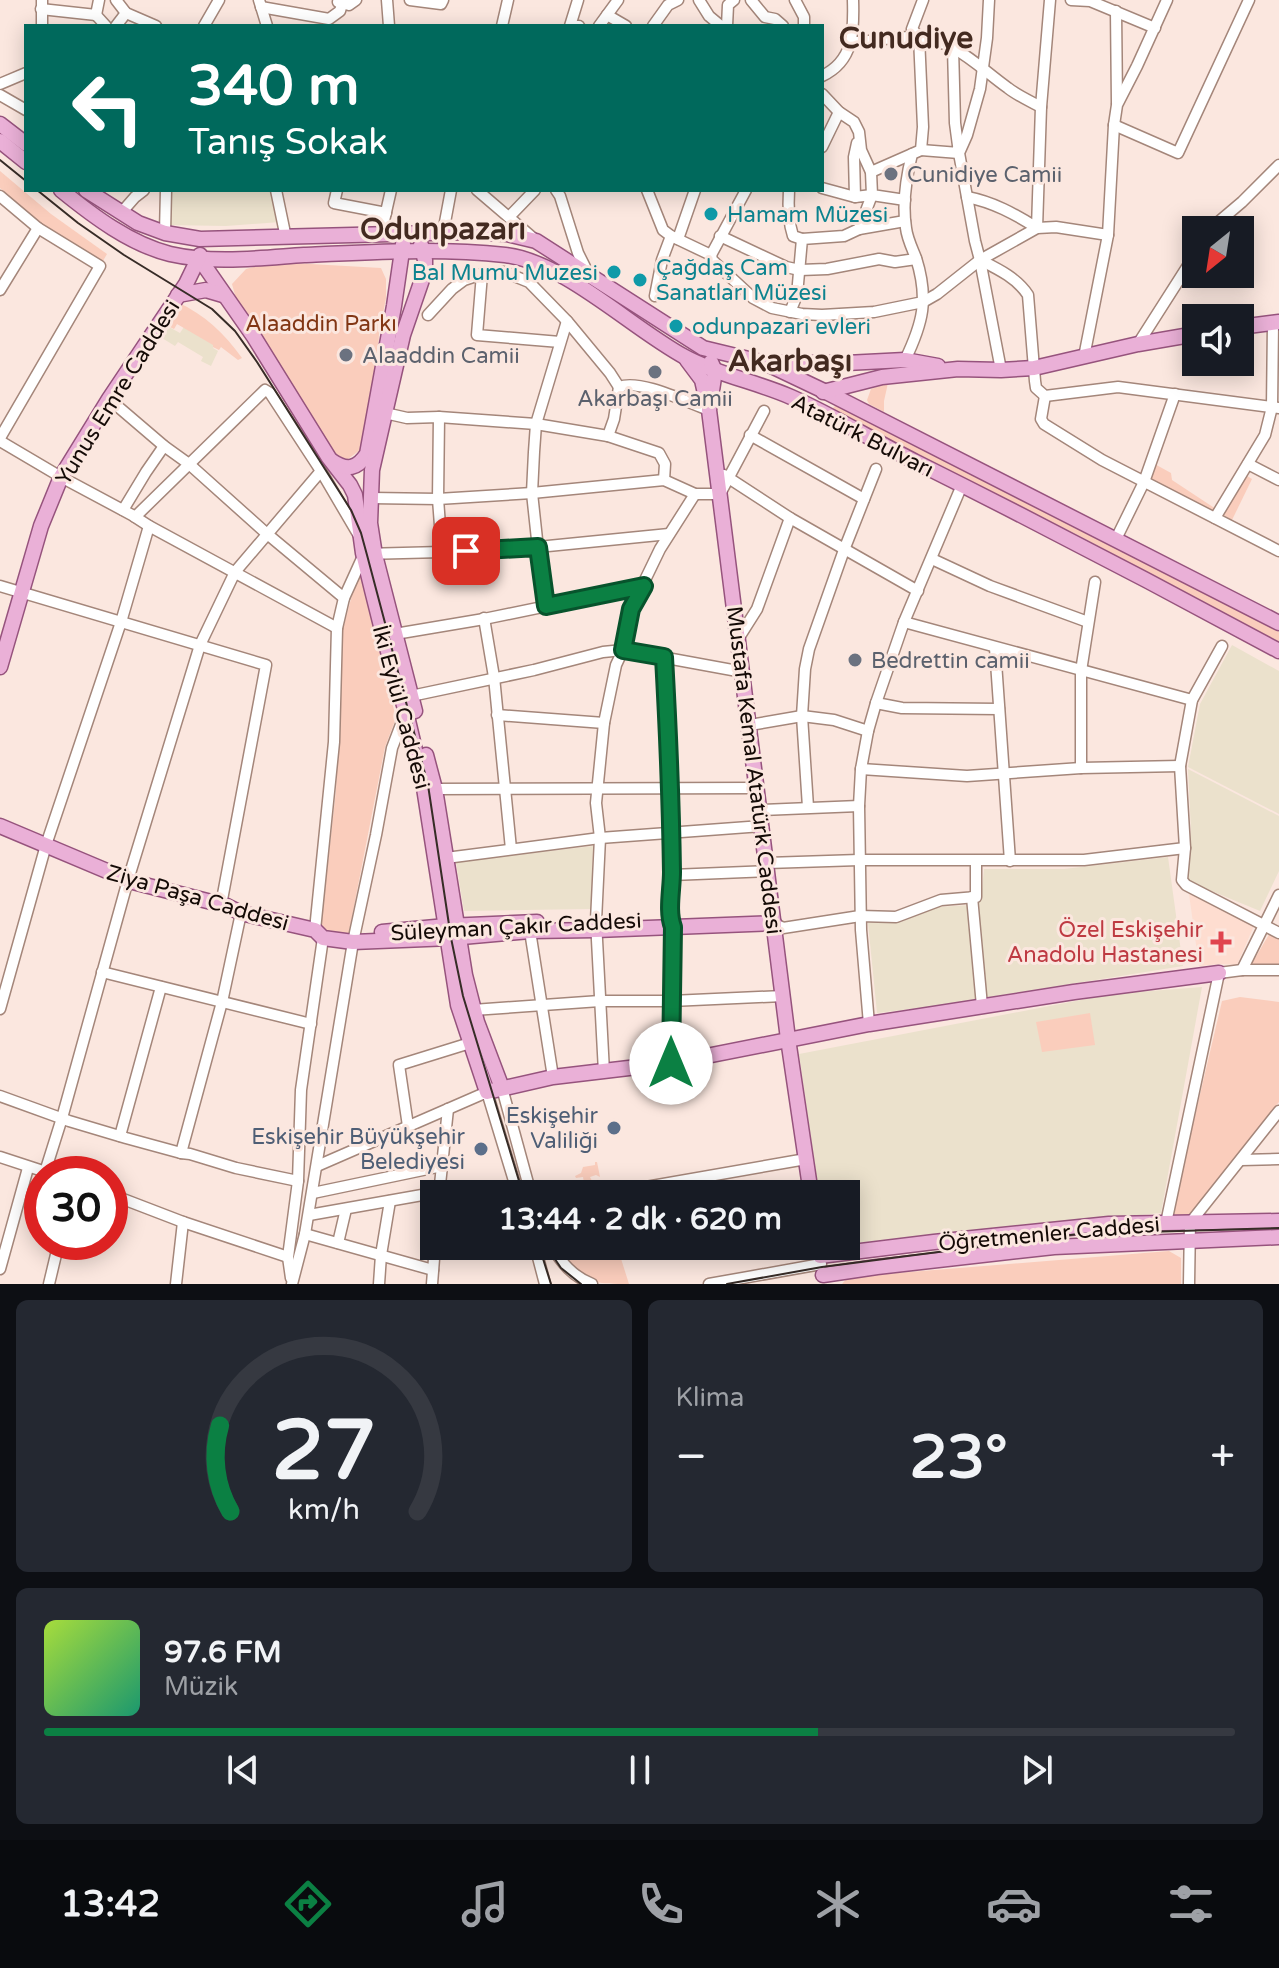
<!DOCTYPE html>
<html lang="tr">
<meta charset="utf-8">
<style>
body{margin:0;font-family:"Varela Round",sans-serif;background:#242831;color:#f1f3f6;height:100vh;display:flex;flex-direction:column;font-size:30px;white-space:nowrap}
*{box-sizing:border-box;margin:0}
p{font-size:26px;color:#9ea1a6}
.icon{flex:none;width:44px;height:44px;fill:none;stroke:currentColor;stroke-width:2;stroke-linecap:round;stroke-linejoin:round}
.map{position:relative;height:1284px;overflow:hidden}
.side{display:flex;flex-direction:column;gap:16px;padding:16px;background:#0d0f14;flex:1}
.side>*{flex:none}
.banner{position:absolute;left:24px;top:24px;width:800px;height:168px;border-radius:0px;box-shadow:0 4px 20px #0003;background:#00695c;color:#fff;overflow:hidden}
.needle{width:52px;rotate:210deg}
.tools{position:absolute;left:1182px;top:216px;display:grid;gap:16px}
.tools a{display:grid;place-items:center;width:72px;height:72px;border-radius:0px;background:#171b24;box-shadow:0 4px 20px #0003;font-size:40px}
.speed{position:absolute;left:24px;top:1156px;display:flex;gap:16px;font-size:40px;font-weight:700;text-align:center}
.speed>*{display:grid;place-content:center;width:104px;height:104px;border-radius:50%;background:#171b24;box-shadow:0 4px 20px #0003;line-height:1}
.speed .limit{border:12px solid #d22;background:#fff;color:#111}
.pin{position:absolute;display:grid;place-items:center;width:68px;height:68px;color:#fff;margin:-34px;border-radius:16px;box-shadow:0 4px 12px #0006}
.me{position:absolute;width:88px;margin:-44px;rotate:0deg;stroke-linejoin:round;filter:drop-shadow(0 0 6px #0008)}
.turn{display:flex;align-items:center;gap:28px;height:168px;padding:0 32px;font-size:36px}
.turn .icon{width:104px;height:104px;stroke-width:2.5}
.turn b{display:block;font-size:56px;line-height:68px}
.big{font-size:60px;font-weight:700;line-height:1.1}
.side .card{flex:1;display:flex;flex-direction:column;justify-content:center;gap:12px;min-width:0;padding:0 28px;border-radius:12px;background:#242831}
.side .dial{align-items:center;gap:0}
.dial svg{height:208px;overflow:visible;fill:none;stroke:#363941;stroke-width:7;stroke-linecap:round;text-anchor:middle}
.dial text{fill:#f1f3f6;stroke:none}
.song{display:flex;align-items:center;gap:24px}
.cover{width:96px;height:96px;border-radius:12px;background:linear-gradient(135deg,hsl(80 70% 55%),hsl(160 70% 35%))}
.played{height:8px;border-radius:4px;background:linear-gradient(90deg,#0b8043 65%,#363941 65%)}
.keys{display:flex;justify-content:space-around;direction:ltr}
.heat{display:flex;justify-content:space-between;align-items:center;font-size:44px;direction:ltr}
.side .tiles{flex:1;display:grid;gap:16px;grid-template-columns:1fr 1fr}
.card:last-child{grid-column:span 2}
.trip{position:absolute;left:420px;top:1180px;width:440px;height:80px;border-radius:0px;background:#171b24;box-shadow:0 4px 20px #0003;font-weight:700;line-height:80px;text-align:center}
.tabs{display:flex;height:128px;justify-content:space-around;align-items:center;background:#090b0e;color:#9ea1a6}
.tabs .icon{width:56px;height:56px}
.tabs .current{color:#0b8043}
.tabs b{font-size:36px;color:#f1f3f6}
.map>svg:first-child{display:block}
.built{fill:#feddd0}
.education{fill:#ebe1cc}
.green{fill:#facdbc}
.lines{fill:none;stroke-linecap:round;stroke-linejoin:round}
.minor-casing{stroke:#a4867a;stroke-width:13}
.major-casing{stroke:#96537d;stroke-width:17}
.minor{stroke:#fff;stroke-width:10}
.major{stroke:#eab0d7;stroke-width:14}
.tram{stroke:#372c27;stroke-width:2}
.route-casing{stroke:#07532c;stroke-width:20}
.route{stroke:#0b8043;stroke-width:14}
.worship-dot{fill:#6b7280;stroke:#fbe7df;stroke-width:3}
.culture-dot{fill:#0f9aa8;stroke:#fbe7df;stroke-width:3}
.health-dot{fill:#e0444e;stroke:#fbe7df;stroke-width:3}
.service-dot{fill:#5c6f8a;stroke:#fbe7df;stroke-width:3}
.labels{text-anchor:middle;stroke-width:6;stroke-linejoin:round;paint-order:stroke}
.worship-label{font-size:22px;fill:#5b616d;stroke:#fbe7df;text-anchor:start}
.culture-label{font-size:22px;fill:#0d838f;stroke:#fbe7df;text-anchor:start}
.park-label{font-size:22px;fill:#823614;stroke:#fbe7df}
.street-label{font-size:22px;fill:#140a06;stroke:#fbe7df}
.health-label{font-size:22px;fill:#be3a42;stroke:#fbe7df;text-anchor:end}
.service-label{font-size:22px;fill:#4e5e75;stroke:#fbe7df;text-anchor:end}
.district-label{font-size:30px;font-weight:bold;fill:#432a20;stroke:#fbe7df}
</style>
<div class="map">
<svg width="1279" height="1284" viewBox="0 0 1279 1284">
<rect width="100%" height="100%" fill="#fbe7df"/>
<!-- built -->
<path class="built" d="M1189,894L1256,921L1237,965L1220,964L1199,966Z"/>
<!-- education -->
<g class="education">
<path d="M169,190H272L280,222L226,226L167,225Z"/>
<path d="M169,327L180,333L184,327L214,345L213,348L218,351L211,366L201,361L203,357L178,342L175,346L162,338Z"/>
<path d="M1232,645L1279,671V814L1188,767L1200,704Z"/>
<path d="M1188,769L1279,816V871L1260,911L1185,880L1191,831Z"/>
<path d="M593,846L591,909L464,911L456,862Z"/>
<path d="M1168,857L1183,966L983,998L977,907L981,899L984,869H1064Z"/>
<path d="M971,905L977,1001L877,1013L868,923L901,922L937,907Z"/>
<path d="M1202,987L1161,1213L846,1244V1194H819L799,1054L1112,994Z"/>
</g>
<!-- green -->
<g class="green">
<path d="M0,171L51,214L107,254L100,266L82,249L49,230L0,188Z"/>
<path d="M275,262L381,268L386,279V298L379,334L375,394L364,447L348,459H338L238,306L232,284L246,269Z"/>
<path d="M177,302C205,315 224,333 242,358L238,360L221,347L219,350L213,347V345L177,324L174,329L164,324Z"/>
<path d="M888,383L884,401V412L869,404L867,400L871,389Z"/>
<path d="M836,405L1171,573L1279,632V642L1076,534L976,485L832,409Z"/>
<path d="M1151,462L1171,473L1172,480L1219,511L1215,518L1144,482Z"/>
<path d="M1247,476L1252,479L1232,520L1222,514Z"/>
<path d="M359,569L396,718L385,747L348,937L327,933L321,926L336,790L343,629Z"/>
<path d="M1271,931L1279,936V965H1251Z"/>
<path d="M1240,997L1279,1002V1102L1190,1218H1171L1222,1001Z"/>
<path d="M1090,1013L1095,1045L1042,1052L1036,1022Z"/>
<path d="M595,1162H597L600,1177L596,1175L590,1177L592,1181H600L601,1184L561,1190V1187L584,1183L583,1177L576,1178L575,1176L581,1173L583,1167L595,1165Z"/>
<path d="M586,1246H617L629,1284C587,1284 586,1282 558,1251Z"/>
<path d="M1169,1251L1181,1258V1284H842L848,1277Z"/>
</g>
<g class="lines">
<!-- minor casing -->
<g class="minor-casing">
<g id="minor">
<path d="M116,0L126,13L156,26"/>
<path d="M259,0L267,26"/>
<path d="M387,0L389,26"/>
<path d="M410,0L441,4L443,0"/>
<path d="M699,0L709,16L721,26"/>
<path d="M751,0L765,17L775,19L783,26"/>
<path d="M795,0L804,17V26"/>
<path d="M989,0L987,38L980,89L967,135L959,153L975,241L980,260L1001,370"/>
<path d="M1071,0L1090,1L1155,28"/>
<path d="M338,2L349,5L356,0"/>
<path d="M261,7L329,19L340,11L342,4"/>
<path d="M41,9L96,15"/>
<path d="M1116,11L1117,103"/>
<path d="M96,15L106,26"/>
<path d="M96,15L99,0"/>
<path d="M607,15L626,26"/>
<path d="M42,26V0"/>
<path d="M116,26L126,13"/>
<path d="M204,26L219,0"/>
<path d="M502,26L508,0"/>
<path d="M570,26L578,0"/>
<path d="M577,26H579"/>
<path d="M599,26L618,0"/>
<path d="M653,26L668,5L678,0"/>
<path d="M727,26L728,5L734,0"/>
<path d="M852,42C874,42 894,36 915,37C956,40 977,66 1008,88C1018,96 1030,101 1041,107"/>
<path d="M822,76C854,61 854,31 853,0"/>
<path d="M0,84L26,73"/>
<path d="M822,94L839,112L854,122L859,132L861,150L871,172L872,195L905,200"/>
<path d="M0,95L26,110"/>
<path d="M1114,125L1178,153L1249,0"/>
<path d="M822,147L839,112"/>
<path d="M921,150L959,153L955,123L953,48"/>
<path d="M871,172L912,154"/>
<path d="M276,190L286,238"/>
<path d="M337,190L334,203L386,213"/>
<path d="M477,190L533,238"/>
<path d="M556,190L560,196L578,253L588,273"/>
<path d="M647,190L663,230L671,236L711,255L712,260L753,298L772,308L802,314L822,315L874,312L923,302L937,294L980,260L1037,228L1056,227L1108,235"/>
<path d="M789,190C788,206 788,221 793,236L802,239"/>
<path d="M0,196L38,228L100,266L0,438"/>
<path d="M855,197L854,157L857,143"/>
<path d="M967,197C993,202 1015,214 1037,228L1041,107L1050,0"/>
<path d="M121,213L135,197L144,190"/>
<path d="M509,217L535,190"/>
<path d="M859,229L905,221"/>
<path d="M1211,230L1216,224L1242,202L1279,165"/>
<path d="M165,233L166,190"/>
<path d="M443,233L451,190"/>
<path d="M381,234L391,190"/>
<path d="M720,236L786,267L800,270L827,269L879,259L895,262L916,259"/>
<path d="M678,239L695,190"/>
<path d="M711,255L746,190"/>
<path d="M980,260C998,269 1017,278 1028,295L1035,381L1036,388L1045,396L1118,387L1279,408"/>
<path d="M482,274L477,335L560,342"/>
<path d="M0,290L38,228"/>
<path d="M655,296L662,260L671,236"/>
<path d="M790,312L797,295L802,239L844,236L859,229L872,195L855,197L822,188"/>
<path d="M428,315L452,289L464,280L482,274L504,272L529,282L567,321L610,373L619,387C641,379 686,402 709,410"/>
<path d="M1138,344L1196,253"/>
<path d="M1084,357L1108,235L1114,125L1117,105L1137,66L1167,0"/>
<path d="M905,360C923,323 929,299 916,258C912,248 907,238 906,228C902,203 906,178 912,154L921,150L923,127L919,37L912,29L923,0"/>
<path d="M1045,396L1041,419L1044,424L1102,460L1279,551"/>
<path d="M109,399L164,446L189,464L266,533L344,598"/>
<path d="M385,413L407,418L439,417L536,424L608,436L659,453L665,464L664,480"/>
<path d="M439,417L438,499L442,552"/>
<path d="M750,435L864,499"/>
<path d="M608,436L614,419L619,387"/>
<path d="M0,441L61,477L132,515L149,526L337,628"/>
<path d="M1248,464L1279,480"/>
<path d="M724,475L790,518L918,591"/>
<path d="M371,498L438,499L532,493L664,480L695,494H720L764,411"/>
<path d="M123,510L146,472L164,446"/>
<path d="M135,517L265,390L270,393L321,471L358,534"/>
<path d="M1215,518L1265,435L1272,407L1273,323"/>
<path d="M1116,539L1144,482L1175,394"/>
<path d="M932,559L990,586L1088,622"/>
<path d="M0,586L266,665L221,905"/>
<path d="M546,606L539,558L532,493L534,452L536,424L567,321"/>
<path d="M484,618L494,677L511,849"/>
<path d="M904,622L1192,700"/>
<path d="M395,634L484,619L644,586"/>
<path d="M738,639L757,609L790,518"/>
<path d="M1222,646L1192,700L1180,766L1185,848L1182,880L1186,885L1279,933"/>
<path d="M995,648L1010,861"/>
<path d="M664,657C668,729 671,801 672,872C672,890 667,911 673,927L671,1063"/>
<path d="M411,696L534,670L603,652L623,650L743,672"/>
<path d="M876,703L902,708L999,709"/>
<path d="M497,715L604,723"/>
<path d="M750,725L802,716L834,720L868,731"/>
<path d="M1081,768V671L1095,582"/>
<path d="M861,769L967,776L1081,768L1180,766"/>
<path d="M435,789L758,788"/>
<path d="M808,807L802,716L805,669L809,649L844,550L876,469"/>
<path d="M760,810L859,806"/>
<path d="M446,858L600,838L762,826"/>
<path d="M767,863L859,860H1084L1185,848"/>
<path d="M672,875L768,871"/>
<path d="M972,897L982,1006"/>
<path d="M774,923L783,928L860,916L896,917L941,900L976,897V861"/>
<path d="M315,930L334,742L337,628L344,598L364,554L442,552L538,547L669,534"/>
<path d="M530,931L553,1077"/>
<path d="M1242,970L1279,895"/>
<path d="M102,972L311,1024"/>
<path d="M0,1009L46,845L121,622L149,526"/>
<path d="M473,1010L600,1001H671L783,996"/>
<path d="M869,1024L861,930L859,806L861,769L868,731L876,703L904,622L962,485"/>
<path d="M604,1072L596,921L600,838L596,803L604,723L616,665L623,650L631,609L660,549L695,494"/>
<path d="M502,1088L531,1194"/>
<path d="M0,1096L69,1121L126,1138L181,1153L190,1154L236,1168L298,1181"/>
<path d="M408,1126L399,1065L470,1043"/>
<path d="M120,1136L161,987"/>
<path d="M181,1153L222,1002L241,913"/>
<path d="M0,1157L52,1174"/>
<path d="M1241,1160L1279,1159"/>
<path d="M317,1166L487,1092L518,1194"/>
<path d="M45,1172L62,1118L128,880L200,645L235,572L321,471"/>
<path d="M313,1193L442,1166"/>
<path d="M110,1194L183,1222L288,1257"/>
<path d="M439,1194L448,1109"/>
<path d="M606,1194L806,1159"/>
<path d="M309,1215L439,1192"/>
<path d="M1166,1223L1219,973L1242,970H1279"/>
<path d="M305,1234L433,1270"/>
<path d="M338,1243L346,1209"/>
<path d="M535,1246L545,1284"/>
<path d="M551,1246C562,1263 572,1276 592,1284"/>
<path d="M0,1269L28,1168"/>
<path d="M291,1278L288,1257L298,1181L301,1090L323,938"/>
<path d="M49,1284L59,1242"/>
<path d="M176,1284L183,1222"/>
<path d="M292,1284L305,1234L353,942L376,835L392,748L405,714"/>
<path d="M379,1284L381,1255L390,1201"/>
<path d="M432,1284L435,1246"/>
<path d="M709,1284L821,1264"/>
<path d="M1189,1284L1190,1223L1279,1111"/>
</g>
</g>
<!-- major casing -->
<g class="major-casing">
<g id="major">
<path d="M0,124L26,144"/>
<path d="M0,141L26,162"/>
<path d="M61,190C93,216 130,244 170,254C214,264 260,258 304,255C369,252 441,248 505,255C565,262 631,328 685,357C718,375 757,382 791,397C834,416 874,441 916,462C1038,523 1159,586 1279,651"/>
<path d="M86,190L138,223L165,233L200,239L471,232L507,234L536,241L703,348L765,363L826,392L1279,623"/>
<path d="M199,258L254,337L329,458L350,485L355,495L363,553L372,590L384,638L406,712L424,788L458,1005L487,1092L553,1077L671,1063L869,1024L1074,992L1219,973"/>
<path d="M178,295L206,290L223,295"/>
<path d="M1240,327L1279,322"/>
<path d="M687,360L702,380L707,402"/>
<path d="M711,362L715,371L709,410L788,1039L811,1194"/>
<path d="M772,363H846L905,360L938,366"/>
<path d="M823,392L882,377L958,369L1001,370L1034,368L1138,344L1196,334"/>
<path d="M332,461C347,471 357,469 367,454L394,306L403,244"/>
<path d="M0,667L41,526L61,477L109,399L186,284L200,255"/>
<path d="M415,711L375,555L370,523L372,470L385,413L403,335L425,271V260L421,245"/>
<path d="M426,755L435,789L465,975L477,1022L502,1088"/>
<path d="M0,826L133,882L227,906L241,913L315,930L323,938L353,942L451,938L530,931L596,930L774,923"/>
<path d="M382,932L446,926L537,922"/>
<path d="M820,1256L934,1242L1109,1224L1279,1221"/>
<path d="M823,1275L877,1267L1054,1247L1279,1237"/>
</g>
</g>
<!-- minor -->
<use href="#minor" class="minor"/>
<!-- major -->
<use href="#major" class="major"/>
<!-- tram -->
<g class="tram">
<path d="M0,160L26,181"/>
<path d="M37,190L78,223L124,255L212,309L235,331L257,362L351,510L361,533L367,555L428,785L451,938L463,996L523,1194"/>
<path d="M539,1246L551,1284"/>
<path d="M546,1246L561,1268L581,1284"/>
<path d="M727,1284L822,1267L1078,1234L1279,1228"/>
</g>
</g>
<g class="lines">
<!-- route casing -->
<g class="route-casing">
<path id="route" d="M466,551L538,547L546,606L644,586L631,609L623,650L664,657C668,729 671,801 672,872C672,890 667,911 673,927L671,1063"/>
</g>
<!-- route -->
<use href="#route" class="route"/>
</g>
<!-- markers -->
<g class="worship-dot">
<circle cx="891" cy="174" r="8"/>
<circle cx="346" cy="355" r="8"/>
<circle cx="655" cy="372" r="8"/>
<circle cx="855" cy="660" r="8"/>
</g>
<g class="culture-dot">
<circle cx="711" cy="214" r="8"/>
<circle cx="614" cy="272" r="8"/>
<circle cx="640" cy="280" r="8"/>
<circle cx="676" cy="326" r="8"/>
</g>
<path class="health-dot" d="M1217 930h8v8h8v8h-8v8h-8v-8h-8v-8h8z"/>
<g class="service-dot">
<circle cx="614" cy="1128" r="8"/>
<circle cx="481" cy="1149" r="8"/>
</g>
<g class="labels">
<!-- worship labels -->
<g class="worship-label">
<text x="907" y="182">Cunidiye Camii</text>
<text x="362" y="363">Alaaddin Camii</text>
<text x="655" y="406" text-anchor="middle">Akarbaşı Camii</text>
<text x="871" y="668">Bedrettin camii</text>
</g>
<!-- culture labels -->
<g class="culture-label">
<text x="727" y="222">Hamam Müzesi</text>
<text x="656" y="275">Çağdaş Cam<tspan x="656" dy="25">Sanatları Müzesi</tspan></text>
<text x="598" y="280" text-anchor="end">Bal Mumu Muzesi</text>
<text x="692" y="334">odunpazari evleri</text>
</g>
<!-- park labels -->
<g class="park-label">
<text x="321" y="331">Alaaddin Parkı</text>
</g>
<!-- street labels -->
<g class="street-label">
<text transform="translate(117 392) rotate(-58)" y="8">Yunus Emre Caddesi</text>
<text transform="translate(863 435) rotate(27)" y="8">Atatürk Bulvarı</text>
<text transform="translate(402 707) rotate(75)" y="8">İki Eylül Caddesi</text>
<text transform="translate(755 770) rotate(83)" y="8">Mustafa Kemal Atatürk Caddesi</text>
<text transform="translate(198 897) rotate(16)" y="8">Ziya Paşa Caddesi</text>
<text transform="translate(516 926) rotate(-3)" y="8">Süleyman Çakır Caddesi</text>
<text transform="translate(1049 1233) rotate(-5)" y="8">Öğretmenler Caddesi</text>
</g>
<!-- health labels -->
<g class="health-label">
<text x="1203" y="937">Özel Eskişehir<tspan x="1203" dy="25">Anadolu Hastanesi</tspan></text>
</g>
<!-- service labels -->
<g class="service-label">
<text x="598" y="1123">Eskişehir<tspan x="598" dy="25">Valiliği</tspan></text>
<text x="465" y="1144">Eskişehir Büyükşehir<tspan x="465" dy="25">Belediyesi</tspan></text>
</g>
<!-- district labels -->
<g class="district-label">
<text x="906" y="48">Cunudiye</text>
<text x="443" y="239">Odunpazarı</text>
<text x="790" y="371">Akarbaşı</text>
</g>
</g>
</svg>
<div class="tools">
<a><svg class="needle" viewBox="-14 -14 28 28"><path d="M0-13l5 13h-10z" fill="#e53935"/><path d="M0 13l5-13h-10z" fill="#9ea1a6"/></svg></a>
<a><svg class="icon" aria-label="sound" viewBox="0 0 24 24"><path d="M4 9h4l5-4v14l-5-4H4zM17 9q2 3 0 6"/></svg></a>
</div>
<div class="speed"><div class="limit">30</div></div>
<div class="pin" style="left:466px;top:551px;background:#d93025"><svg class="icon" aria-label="arrive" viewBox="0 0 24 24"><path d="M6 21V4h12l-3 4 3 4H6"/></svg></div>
<svg class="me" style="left:671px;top:1063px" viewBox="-20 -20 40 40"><circle r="19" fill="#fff"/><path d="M0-13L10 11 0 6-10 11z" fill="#0b8043"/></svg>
<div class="trip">13:44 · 2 dk · 620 m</div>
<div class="banner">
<div class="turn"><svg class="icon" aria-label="left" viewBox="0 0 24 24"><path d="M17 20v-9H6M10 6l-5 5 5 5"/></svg><div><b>340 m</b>Tanış Sokak</div></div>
</div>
</div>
<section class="side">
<div class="tiles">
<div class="card dial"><svg viewBox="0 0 100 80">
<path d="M14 69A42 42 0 1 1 86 69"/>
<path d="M14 69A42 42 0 0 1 10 36" stroke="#0b8043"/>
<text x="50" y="56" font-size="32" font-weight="700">27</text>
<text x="50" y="72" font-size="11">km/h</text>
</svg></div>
<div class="card"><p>Klima</p>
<div class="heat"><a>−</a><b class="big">23°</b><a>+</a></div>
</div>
<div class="card">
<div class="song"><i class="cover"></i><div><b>97.6 FM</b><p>Müzik</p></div></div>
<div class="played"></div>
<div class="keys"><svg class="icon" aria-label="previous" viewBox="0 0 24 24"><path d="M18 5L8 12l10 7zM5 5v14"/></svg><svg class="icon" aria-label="pause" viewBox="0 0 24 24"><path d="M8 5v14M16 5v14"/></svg><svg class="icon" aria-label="next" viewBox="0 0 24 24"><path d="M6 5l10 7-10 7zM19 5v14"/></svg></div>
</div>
</div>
</section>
<nav class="tabs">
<b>13:42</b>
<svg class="icon current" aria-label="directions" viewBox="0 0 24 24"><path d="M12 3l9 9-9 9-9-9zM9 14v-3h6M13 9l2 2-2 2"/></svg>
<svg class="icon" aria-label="music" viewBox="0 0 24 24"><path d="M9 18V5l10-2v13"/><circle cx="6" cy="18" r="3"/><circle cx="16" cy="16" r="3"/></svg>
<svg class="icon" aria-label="phone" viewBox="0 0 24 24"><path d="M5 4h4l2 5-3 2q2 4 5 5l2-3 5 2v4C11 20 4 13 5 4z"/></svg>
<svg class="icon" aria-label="climate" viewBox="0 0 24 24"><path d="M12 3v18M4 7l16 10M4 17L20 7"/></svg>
<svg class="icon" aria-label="car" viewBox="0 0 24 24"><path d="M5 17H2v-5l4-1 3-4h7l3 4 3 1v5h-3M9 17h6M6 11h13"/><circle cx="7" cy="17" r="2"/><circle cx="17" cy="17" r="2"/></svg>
<svg class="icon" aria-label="filters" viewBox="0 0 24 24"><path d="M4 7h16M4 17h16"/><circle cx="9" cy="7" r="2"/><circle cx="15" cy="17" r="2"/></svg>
</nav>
